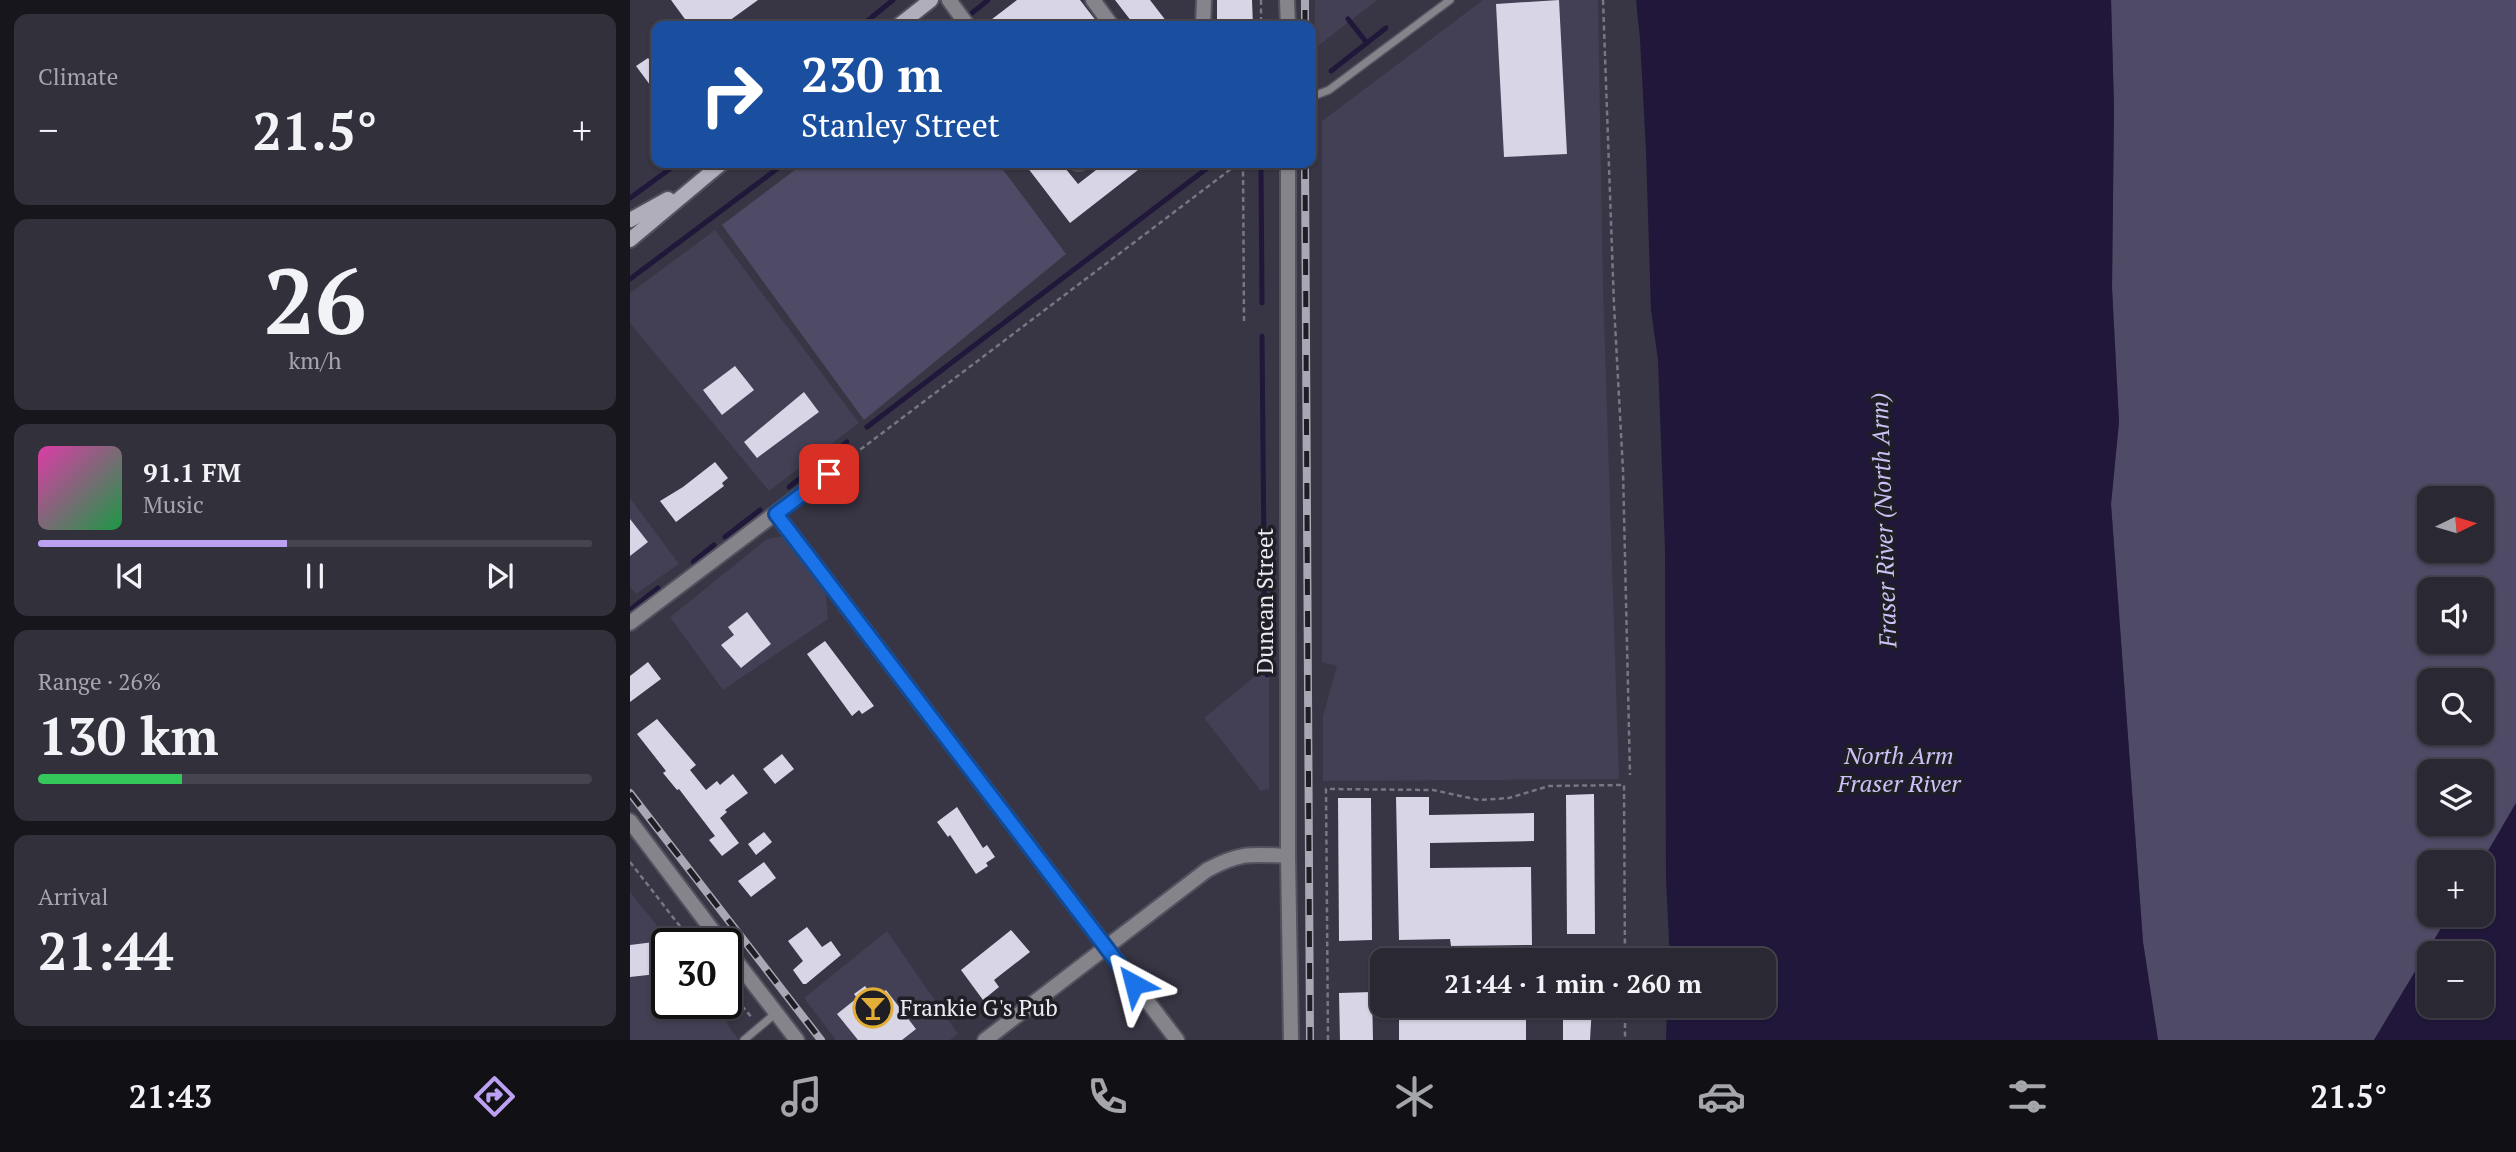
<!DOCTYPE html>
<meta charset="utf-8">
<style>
body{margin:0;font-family:"PT Serif",serif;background:#32303b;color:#f1f3f6;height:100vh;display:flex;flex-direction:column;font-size:26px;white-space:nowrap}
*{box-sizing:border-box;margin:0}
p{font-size:23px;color:#a5a6ac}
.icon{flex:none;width:38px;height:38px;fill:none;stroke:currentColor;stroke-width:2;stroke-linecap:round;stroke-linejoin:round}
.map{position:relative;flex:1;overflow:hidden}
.side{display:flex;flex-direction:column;gap:14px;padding:14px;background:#17161c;width:630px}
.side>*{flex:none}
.hud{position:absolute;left:21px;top:21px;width:665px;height:147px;border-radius:14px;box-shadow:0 2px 5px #0004,0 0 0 2px #46444e;background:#1a4fa0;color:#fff;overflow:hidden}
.needle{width:46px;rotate:85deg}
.controls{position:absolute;left:1787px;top:486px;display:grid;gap:14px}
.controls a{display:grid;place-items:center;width:77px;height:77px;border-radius:14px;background:#2a2833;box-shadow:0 2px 5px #0004,0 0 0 2px #46444e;font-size:35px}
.speed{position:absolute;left:21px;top:928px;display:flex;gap:14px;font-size:35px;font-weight:700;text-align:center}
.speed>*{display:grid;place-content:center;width:91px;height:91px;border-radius:50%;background:#2a2833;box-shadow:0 2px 5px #0004,0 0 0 2px #46444e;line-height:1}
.speed .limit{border:4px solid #111;border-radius:10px;background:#fff;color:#111}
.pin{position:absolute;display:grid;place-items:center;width:60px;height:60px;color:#fff;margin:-30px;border-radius:14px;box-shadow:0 4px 10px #0006}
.me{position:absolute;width:77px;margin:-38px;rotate:322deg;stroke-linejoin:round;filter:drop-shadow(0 0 5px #0008)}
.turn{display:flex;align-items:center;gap:24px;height:147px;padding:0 35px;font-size:32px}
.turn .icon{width:91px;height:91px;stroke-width:2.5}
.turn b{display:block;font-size:49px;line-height:60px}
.big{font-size:52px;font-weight:800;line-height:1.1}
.side .widget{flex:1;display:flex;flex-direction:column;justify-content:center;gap:10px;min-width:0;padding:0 24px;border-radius:14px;background:#32303b}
.side .dial{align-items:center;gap:0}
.dial b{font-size:91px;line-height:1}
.song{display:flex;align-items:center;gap:21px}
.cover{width:84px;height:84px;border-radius:10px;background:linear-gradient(135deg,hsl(320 70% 55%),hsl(140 70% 35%))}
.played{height:7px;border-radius:4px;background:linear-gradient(90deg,#bca0f2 45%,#46444e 45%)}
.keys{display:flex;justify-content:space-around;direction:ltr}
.heat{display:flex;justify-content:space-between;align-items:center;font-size:38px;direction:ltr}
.charge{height:10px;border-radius:5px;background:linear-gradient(90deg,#34c759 26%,#46444e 0)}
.trip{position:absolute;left:740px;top:948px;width:406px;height:70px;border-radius:14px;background:#2a2833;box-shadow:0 2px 5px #0004,0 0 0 2px #46444e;font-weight:800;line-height:70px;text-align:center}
.tabs{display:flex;height:112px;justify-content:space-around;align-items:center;background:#111014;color:#a5a6ac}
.tabs .icon{width:49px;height:49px}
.tabs .active{color:#bca0f2}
.tabs b{font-size:32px;color:#f1f3f6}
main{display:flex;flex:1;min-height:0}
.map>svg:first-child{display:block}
.built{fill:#433f54}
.green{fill:#4f4a65;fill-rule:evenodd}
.water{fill:#20173a;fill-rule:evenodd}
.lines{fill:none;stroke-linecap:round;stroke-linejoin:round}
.stream{stroke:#20173a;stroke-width:5}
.building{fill:#d8d5e7}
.lane-casing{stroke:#555260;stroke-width:10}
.street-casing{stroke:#555260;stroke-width:18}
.secondary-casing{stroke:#555260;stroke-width:18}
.path{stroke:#787683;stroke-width:2.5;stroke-dasharray:5 3.5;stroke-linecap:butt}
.lane{stroke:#85848b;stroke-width:7}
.street{stroke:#85848b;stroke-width:14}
.secondary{stroke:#b0aebb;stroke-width:14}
.rail-casing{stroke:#a9a7b3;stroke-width:8}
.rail{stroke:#1f1e25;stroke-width:5;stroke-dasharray:16;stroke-linecap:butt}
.route-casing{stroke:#114b97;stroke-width:18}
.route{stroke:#1a73e8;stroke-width:12}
.labels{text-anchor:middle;stroke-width:7;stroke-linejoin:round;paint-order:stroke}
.street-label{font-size:23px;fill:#ecebf4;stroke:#1f1e25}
.poi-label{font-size:23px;fill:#ecebf4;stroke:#1f1e25;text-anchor:start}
.water-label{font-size:24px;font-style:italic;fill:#cbc1f7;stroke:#1f1e25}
</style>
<main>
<section class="side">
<div class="widget"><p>Climate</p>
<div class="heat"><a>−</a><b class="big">21.5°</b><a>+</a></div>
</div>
<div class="widget dial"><b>26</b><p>km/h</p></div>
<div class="widget">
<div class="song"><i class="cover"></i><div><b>91.1 FM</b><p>Music</p></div></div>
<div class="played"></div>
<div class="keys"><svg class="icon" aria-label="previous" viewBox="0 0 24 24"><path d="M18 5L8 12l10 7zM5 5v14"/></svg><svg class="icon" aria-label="pause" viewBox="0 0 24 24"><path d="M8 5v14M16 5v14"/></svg><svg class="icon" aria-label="next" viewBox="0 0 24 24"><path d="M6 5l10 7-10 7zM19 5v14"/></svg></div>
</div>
<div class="widget"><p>Range · 26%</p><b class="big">130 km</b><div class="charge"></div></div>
<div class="widget"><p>Arrival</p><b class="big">21:44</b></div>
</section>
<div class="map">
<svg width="1886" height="1040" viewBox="0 0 1886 1040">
<rect width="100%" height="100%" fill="#383544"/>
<!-- built -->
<g class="built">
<path d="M685,0H747L684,49Z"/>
<path d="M853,0H968L973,287L989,779L693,781V716L707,666L692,662V121Z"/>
<path d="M85,230L229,423L139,491L0,323V293Z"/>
<path d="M0,498L49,564L6,594L0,586Z"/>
<path d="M155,536L196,595L198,619L93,690L40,617L137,539Z"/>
<path d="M625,676H639V789L631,791L574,718Z"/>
<path d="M0,892L41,943H37V1003H88L99,1027L109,1040H0Z"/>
<path d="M257,931L328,1034L320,1040H206L174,998Z"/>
</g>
<!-- green -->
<g class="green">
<path d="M1481,0H1886V803L1851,863H1799V915H1819L1744,1040H1528L1513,942L1481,504L1489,422L1482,288L1484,108ZM1799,499H1852V551H1799ZM1799,590H1852V642H1799ZM1799,681H1852V733H1799ZM1799,772H1852V824H1799Z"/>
<path d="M174,163H368L436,254L234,420L92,225Z"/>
</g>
<!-- water -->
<g class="water">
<path d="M1006,0H1481L1484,108L1482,288L1489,422L1481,504L1513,942L1528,1040H1036L1037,1006H1134V961H1040L1036,879L1035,549L1028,360L1021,310L1016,151L1010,39Z"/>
<path d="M1886,803V1040H1744L1819,915H1852L1851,863ZM1799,954H1852V1006H1799Z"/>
</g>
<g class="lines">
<!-- stream -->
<g class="stream">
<path d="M342,13L358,0"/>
<path d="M718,19L737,43"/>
<path d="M231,26L263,0"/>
<path d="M701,71L756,28"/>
<path d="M631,168L632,303"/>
<path d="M0,198L48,163"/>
<path d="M0,279L155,163"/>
<path d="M632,336L635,665L637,675"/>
<path d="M237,427L584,163"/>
<path d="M199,456L217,442"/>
<path d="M159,487L183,468"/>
<path d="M95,537L130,510"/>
<path d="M63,562L84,545"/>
<path d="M0,610L28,588"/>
</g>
</g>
<!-- building -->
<g class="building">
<path d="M41,0H128L92,26H60Z"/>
<path d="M387,0H450L470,26H353Z"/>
<path d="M485,0H520L540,26H505Z"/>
<path d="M587,0H622L623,26H587Z"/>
<path d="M929,0L937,154L874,157L866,4Z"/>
<path d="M18,58L26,68V93L6,66Z"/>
<path d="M394,163H431L448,184L475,163H517L440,223Z"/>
<path d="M105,366L124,390L92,415L73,390Z"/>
<path d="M174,392L189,412L127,458L114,442Z"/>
<path d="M85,462L98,478L92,483L94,486L46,522L30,501L53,487Z"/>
<path d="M0,519L18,542L0,556Z"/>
<path d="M117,612L141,644L111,668L91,645L104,635L98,627Z"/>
<path d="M195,641L244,706L232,714L229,710L222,716L177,654Z"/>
<path d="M18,662L31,679L0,702V676Z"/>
<path d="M27,719L66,765L60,770L76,790L87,781L90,785L103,774L118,793L95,810L97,812L90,818L109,843L92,856L79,840L85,836L49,789L47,790L33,773L36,771L7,734Z"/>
<path d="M152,754L164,769L145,784L133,769Z"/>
<path d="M964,794L965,934H937L936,795Z"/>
<path d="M766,797H799V815L904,813V841L800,843V868L901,867L902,945L821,946L820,939L769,940Z"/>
<path d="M708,798H741L742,940L709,941Z"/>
<path d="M327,807L353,848L357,845L365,857L356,863L358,866L346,874L320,835L318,837L307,822Z"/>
<path d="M134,832L142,842L126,855L118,844Z"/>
<path d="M134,862L146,878L121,897L108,881Z"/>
<path d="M177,927L192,947L201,941L211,955L176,984H173L163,970L173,961L158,941Z"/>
<path d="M381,930L400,952L364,980L369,987L353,1000L331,970Z"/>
<path d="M24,942L27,974L0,977V945Z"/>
<path d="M235,986L245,999L256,990L286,1029L272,1040H228L207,1014L227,998L224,994Z"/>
<path d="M742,992L743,1040H710L709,993Z"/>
<rect x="769" y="1006" width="127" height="34"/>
<path d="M933,1006H962L960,1040H933Z"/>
</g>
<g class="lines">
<!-- lane casing -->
<g class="lane-casing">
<g id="lane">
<path d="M681,97L699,90L820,0"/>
<path d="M114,1040L146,1013"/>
</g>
</g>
<!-- street casing -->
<g class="street-casing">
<g id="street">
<path d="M319,0L338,26"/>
<path d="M463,0L482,26"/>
<path d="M657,0L658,26"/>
<path d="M573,26L574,0"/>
<path d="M447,163H450"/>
<path d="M658,163V856L661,1040"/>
<path d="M146,514L547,1040"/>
<path d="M0,623L199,473"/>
<path d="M0,821L92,943"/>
<path d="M96,948L167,1040"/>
<path d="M355,1040L577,870C610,852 621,854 658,856"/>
</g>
</g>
<!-- secondary casing -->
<g class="secondary-casing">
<g id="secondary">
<path d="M268,26L301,0"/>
<path d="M0,220L38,199"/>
<path d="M0,240L92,163"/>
</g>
</g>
<!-- path -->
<g class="path">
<path d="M631,0V26"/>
<path d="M973,0L984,305L993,470L1000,775"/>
<path d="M613,163L614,321"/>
<path d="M210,465L609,163"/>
<path d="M0,862L63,943"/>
<path d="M96,986L122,1018"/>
<path d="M995,1006V1040"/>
<path d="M698,1040L696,789L803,790L849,800L879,798L919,786L994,785L995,961"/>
</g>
<!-- lane -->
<use href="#lane" class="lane"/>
<!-- street -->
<use href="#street" class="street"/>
<!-- secondary -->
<use href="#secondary" class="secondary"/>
<!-- rail casing -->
<g class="rail-casing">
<g id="rail">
<path d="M675,26V0"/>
<path d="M675,163L680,1040"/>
<path d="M0,793L191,1040"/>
</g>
</g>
<!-- rail -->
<use href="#rail" class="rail"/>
</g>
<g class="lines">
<!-- route casing -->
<g class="route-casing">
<path id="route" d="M199,474L146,514L504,984"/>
</g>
<!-- route -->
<use href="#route" class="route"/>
</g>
<!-- icons -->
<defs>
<g id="bar-ring" transform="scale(2.0125)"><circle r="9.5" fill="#1f1e25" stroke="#e3ae35" stroke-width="1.5"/><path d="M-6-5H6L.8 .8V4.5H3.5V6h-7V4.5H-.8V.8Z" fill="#e3ae35"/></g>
</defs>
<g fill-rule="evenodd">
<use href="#bar-ring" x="243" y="1008"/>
</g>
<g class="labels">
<!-- street labels -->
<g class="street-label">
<text transform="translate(635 601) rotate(-90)" y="8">Duncan Street</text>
</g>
<!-- poi labels -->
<g class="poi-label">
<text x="270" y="1016">Frankie G's Pub</text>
</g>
<!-- water labels -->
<g class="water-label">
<text transform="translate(1254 520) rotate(-92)" y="8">Fraser River (North Arm)</text>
<text x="1269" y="764">North Arm<tspan x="1269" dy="28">Fraser River</tspan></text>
</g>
</g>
</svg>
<div class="controls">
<a><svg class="needle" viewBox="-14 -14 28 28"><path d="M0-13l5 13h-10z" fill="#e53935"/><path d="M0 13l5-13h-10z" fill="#a5a6ac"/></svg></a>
<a><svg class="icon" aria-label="sound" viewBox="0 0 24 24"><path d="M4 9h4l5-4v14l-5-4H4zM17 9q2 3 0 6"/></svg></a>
<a><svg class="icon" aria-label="search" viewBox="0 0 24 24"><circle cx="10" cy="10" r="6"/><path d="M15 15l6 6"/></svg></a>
<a><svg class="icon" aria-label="layers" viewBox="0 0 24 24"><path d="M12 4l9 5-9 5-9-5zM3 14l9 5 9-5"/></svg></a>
<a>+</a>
<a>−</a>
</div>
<div class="speed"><div class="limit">30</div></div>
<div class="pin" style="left:199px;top:474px;background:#d93025"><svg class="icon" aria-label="arrive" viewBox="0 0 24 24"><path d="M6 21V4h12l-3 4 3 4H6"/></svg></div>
<svg class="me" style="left:504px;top:984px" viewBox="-20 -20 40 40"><path d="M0-17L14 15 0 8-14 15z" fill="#1a73e8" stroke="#fff" stroke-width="4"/></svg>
<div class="trip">21:44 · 1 min · 260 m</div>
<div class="hud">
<div class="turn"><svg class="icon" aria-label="right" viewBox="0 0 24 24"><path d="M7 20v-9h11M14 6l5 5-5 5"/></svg><div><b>230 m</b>Stanley Street</div></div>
</div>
</div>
</main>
<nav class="tabs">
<b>21:43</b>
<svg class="icon active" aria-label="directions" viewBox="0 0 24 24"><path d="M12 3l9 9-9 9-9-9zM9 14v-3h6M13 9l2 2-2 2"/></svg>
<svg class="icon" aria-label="music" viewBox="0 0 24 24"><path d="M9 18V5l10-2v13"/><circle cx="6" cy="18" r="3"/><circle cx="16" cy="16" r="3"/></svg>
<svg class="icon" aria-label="phone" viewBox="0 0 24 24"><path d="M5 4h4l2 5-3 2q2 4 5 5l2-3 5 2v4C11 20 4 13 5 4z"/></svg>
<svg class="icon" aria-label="climate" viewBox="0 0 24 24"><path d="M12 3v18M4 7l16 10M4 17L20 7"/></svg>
<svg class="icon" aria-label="car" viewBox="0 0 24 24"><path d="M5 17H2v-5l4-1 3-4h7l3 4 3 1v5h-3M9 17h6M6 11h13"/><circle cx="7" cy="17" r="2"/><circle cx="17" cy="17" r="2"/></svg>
<svg class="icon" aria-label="filters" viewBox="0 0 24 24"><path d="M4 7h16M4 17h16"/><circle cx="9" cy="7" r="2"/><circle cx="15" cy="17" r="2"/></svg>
<b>21.5°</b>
</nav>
